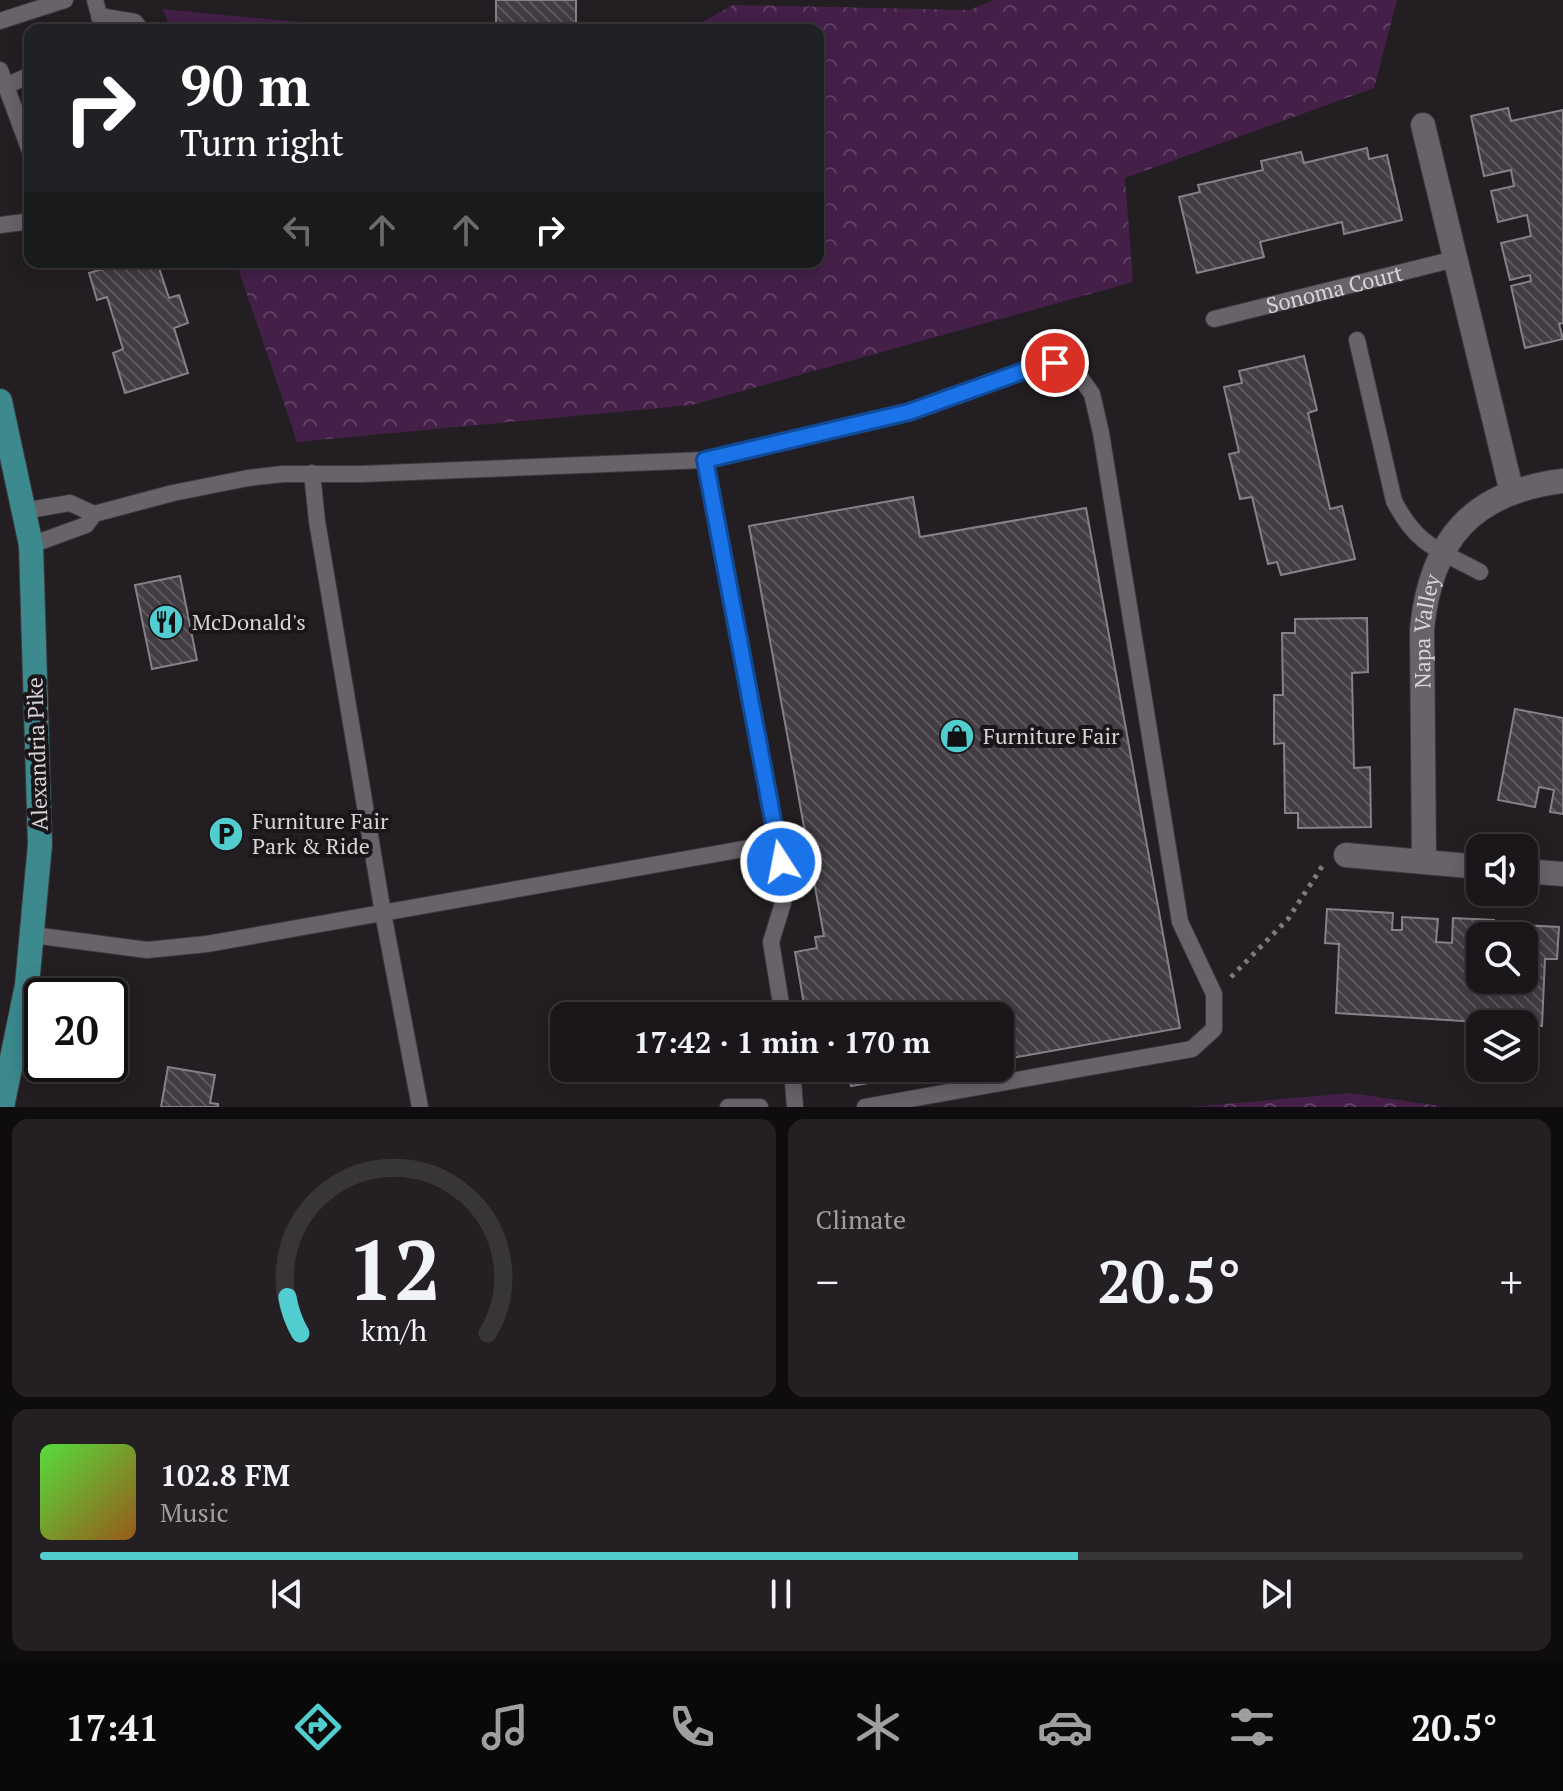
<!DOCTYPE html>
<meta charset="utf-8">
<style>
body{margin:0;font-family:"PT Serif",serif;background:#231f23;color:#f1f3f6;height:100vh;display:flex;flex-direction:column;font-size:30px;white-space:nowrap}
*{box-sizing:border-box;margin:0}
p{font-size:26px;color:#9f9fa2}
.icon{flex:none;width:44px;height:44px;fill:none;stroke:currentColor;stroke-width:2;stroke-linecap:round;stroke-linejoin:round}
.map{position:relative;height:1107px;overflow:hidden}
.side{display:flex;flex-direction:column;gap:12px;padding:12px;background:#0e0c0e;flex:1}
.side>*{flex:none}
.top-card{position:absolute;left:24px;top:24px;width:800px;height:244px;border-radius:16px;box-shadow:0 4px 20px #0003,0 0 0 2px #383539;background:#202124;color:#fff;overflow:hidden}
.controls{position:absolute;left:1466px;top:834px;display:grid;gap:16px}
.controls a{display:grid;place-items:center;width:72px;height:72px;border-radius:16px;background:#1a161a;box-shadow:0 4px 20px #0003,0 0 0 2px #383539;font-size:40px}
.speed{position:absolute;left:24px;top:978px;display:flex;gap:16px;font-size:40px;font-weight:700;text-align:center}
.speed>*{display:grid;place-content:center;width:104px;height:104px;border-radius:50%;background:#1a161a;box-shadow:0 4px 20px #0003,0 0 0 2px #383539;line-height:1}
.speed .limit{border:4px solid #111;border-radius:12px;background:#fff;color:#111}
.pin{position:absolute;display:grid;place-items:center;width:68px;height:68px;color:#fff;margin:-34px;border:4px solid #fff;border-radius:50%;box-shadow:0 2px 8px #0007}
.me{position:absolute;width:88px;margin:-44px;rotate:349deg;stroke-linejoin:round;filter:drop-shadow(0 0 6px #0008)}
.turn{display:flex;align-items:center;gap:28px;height:168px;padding:0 24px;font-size:36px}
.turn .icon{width:104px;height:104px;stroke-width:2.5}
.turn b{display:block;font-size:56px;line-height:68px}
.lanes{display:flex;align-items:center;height:76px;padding:0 24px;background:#0003;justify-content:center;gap:40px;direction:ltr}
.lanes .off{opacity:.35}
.big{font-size:60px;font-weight:800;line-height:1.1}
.side .tile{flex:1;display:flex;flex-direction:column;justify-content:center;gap:12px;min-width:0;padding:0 28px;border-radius:16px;background:#231f23}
.side .dial{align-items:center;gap:0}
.dial svg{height:208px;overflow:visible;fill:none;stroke:#383539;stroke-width:7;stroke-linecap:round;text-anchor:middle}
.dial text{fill:#f1f3f6;stroke:none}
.song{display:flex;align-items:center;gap:24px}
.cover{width:96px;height:96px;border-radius:12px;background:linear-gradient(135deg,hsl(110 70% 55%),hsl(30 70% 35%))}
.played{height:8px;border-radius:4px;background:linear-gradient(90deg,#52cdcf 70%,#383539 70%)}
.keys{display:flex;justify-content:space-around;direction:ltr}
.heat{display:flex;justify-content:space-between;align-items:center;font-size:44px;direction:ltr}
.side .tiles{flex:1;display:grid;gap:12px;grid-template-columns:1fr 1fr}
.tile:last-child{grid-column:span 2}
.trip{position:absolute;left:550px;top:1002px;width:464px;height:80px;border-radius:16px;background:#1a161a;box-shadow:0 4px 20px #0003,0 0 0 2px #383539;font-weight:800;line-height:80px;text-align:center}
.menu{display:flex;height:128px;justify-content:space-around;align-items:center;background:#0a090a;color:#9f9fa2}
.menu .icon{width:56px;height:56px}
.menu .active{color:#52cdcf}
.menu b{font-size:36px;color:#f1f3f6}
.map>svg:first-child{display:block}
.grass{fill:#442049}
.forest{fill:url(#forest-crowns)}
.building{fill:url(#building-back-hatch);stroke:#868186;stroke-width:2}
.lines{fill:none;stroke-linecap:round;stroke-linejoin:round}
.service-casing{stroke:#3c393d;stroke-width:18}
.minor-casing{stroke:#3c393d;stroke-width:26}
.trunk-casing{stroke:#3c393d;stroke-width:26}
.path{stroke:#7e7b7f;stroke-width:5;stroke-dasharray:4 6;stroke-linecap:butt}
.service{stroke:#686368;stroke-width:16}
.minor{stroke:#686368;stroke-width:24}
.trunk{stroke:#3c8a8d;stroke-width:24}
.route-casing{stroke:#114b97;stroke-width:20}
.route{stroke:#1a73e8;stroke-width:14}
.labels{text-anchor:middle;stroke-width:8;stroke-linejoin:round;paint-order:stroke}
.street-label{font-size:22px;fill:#d6d4d7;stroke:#191519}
.poi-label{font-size:22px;fill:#d6d4d7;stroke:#191519;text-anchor:start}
</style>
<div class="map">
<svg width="1563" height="1107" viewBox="0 0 1563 1107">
<defs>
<pattern id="forest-crowns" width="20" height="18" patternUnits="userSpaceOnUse" patternTransform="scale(2)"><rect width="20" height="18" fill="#442049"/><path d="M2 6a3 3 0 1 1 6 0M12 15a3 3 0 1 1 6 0" fill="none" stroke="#5e4062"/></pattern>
<pattern id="building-back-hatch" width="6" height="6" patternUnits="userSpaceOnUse" patternTransform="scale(2)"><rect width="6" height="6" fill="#413d42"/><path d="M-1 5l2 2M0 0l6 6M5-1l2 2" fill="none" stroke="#5c585d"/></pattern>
</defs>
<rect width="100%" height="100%" fill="#221e22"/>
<!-- grass -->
<path class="grass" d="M162,9L383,30H172Z"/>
<!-- forest -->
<g class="forest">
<path d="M994,0H1397L1374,88L1125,178L1133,282L692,405L297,442L236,262H818V30H688L733,5L969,10Z"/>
<path d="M1351,1093L1446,1107H1191Z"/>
</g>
<!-- building -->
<g class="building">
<rect x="496" y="0" width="80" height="30"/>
<path d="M1508,108L1511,121L1563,110V323L1559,324L1563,339L1525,348L1511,286L1531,281L1530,275L1510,280L1501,243L1531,236L1527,215L1498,222L1491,191L1514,186L1511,170L1484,176L1471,116Z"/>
<path d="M1367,148L1369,159L1387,155L1402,220L1344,234L1342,222L1260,242L1264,257L1197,273L1179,197L1200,192L1198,185L1263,170L1261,161L1301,152L1304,163Z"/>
<path d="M126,262H157L169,298L179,295L188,323L174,328L188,373L125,393L113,353L123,349L107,297L97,300L89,273Z"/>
<path d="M1304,356L1317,410L1308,413L1330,509L1342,506L1355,559L1281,575L1277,562L1268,564L1252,497L1240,499L1229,454L1239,452L1224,387L1242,383L1239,371Z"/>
<path d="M913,497L920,537L1086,508L1180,1028L1000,1060V1016H806L795,952L817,948L815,937L824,936L749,526Z"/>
<path d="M180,576L197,660L152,669L135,585Z"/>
<path d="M1367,618L1368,672L1352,673L1354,768L1370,767L1371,827L1298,828V813H1285L1284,743L1274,744V695H1283L1282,633H1295V619Z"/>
<path d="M1515,709L1563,718V814L1550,812L1554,790L1539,787L1535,807L1498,800Z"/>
<path d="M1327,909L1393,913L1392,930H1402V917L1438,919L1436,942L1452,943L1453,918L1494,920L1493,936H1480V980H1524V936H1502L1503,924L1559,927L1557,959H1545L1542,1026L1336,1013L1339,944L1325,943Z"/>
<path d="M168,1067L215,1075L210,1103L218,1104V1107H161Z"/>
<path d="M847,1068H954L851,1086Z"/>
</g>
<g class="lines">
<!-- service casing -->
<g class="service-casing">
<g id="service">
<path d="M95,0L103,30"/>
<path d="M99,16L135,22L141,30"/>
<path d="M0,21L65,0"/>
<path d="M0,70L30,151"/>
<path d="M6,86L30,75"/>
<path d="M0,225L24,222L30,218"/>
<path id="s1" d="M1214,319L1455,259"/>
<path d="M1357,340L1394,501C1417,546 1439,550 1480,572"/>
<path d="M705,460L785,880L783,903L771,942L783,1016"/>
<path d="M312,473L317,521L383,913L420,1107"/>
<path d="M23,511L70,503L94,514L86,525L31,545"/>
<path d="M94,514L173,493L248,478L283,474H361L705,460L909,412L1029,369L1055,363L1077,373L1092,394L1101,433L1180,922L1214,994V1029L1192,1049L865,1107"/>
<path d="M33,935L147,950L207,944L777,843"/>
<path d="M792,1068L795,1107"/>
<path d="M728,1107H760"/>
</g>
</g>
<!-- minor casing -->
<g class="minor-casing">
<g id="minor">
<path d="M1423,125L1512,493"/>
<path d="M1346,855L1480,867"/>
<path id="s2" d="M1424,861L1422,629C1431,539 1472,492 1563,481"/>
<path d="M1524,871L1563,874"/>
</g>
</g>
<!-- trunk casing -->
<g class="trunk-casing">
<path id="trunk" d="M0,401L31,545L40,844L27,985L2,1107"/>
</g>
<!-- path -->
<path class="path" d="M1231,977L1288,919L1323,865"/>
<!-- service -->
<use href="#service" class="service"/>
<!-- minor -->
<use href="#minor" class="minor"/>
<!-- trunk -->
<use href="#trunk" class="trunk"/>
</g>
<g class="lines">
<!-- route casing -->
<g class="route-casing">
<path id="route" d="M781,862L705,460L909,412L1029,369L1055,363"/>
</g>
<!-- route -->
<use href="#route" class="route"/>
</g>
<!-- icons -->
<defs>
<g id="restaurant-disc" transform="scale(1.8)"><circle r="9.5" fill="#52cdcf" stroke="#191519"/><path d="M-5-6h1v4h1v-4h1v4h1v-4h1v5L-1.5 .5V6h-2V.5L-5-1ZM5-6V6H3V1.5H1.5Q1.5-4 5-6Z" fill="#111"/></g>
<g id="shop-disc" transform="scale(1.8)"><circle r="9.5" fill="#52cdcf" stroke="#191519"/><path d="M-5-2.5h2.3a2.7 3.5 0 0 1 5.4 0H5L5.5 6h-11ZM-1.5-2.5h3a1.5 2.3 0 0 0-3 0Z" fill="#111"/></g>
<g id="parking-disc" transform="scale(1.8)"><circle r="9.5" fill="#52cdcf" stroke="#191519"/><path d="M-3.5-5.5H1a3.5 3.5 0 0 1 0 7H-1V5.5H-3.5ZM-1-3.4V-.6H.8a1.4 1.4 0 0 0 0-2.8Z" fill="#111"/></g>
</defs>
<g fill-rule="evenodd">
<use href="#restaurant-disc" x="166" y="622"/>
<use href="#shop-disc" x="957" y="736"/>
<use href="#parking-disc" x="226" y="834"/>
</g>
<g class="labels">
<!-- street labels -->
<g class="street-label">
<text dy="8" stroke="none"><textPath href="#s1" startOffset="124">Sonoma Court</textPath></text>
<text dy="8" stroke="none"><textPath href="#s2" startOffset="230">Napa Valley</textPath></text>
<text transform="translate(37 754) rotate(-92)" y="8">Alexandria Pike</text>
</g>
<!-- poi labels -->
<g class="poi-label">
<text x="192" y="630">McDonald's</text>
<text x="983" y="744">Furniture Fair</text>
<text x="252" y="829">Furniture Fair<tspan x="252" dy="25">Park &amp; Ride</tspan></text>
</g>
</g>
</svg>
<div class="controls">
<a><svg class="icon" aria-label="sound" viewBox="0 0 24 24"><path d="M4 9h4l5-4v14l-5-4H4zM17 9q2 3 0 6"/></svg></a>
<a><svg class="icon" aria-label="search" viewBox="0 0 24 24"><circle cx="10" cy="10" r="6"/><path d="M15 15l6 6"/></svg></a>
<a><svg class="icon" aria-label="layers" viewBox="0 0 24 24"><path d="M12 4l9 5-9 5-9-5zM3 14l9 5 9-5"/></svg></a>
</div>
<div class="speed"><div class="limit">20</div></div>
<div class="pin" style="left:1055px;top:363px;background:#d93025"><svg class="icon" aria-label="arrive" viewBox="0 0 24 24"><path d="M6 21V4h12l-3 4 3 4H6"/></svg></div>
<svg class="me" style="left:781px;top:862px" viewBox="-20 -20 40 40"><circle r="17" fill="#1a73e8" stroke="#fff" stroke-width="3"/><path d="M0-11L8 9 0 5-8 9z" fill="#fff"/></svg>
<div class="trip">17:42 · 1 min · 170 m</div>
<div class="top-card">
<div class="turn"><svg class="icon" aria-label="right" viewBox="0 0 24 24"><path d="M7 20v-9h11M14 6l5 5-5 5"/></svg><div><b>90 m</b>Turn right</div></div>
<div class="lanes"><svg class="icon off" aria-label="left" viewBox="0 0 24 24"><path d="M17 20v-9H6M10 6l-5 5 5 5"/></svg><svg class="icon off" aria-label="ahead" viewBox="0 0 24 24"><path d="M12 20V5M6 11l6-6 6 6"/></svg><svg class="icon off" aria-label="ahead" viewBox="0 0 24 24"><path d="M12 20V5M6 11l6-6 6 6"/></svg><svg class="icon" aria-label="right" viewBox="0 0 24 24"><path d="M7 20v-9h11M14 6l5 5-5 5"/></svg></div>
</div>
</div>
<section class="side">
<div class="tiles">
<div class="tile dial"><svg viewBox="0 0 100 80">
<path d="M14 69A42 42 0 1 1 86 69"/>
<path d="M14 69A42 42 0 0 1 9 55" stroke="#52cdcf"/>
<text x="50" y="56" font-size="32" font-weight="700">12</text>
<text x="50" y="72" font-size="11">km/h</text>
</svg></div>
<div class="tile"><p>Climate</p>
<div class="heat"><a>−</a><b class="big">20.5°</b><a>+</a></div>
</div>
<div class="tile">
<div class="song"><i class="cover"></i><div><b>102.8 FM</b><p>Music</p></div></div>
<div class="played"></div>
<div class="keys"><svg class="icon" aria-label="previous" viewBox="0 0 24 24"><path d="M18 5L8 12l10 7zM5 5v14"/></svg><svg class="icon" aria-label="pause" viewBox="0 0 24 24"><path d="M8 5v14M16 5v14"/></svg><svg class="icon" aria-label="next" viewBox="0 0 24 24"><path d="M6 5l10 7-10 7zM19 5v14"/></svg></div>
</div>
</div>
</section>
<nav class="menu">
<b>17:41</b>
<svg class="icon active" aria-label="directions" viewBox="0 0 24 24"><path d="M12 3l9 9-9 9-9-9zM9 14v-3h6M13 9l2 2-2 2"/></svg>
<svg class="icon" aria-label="music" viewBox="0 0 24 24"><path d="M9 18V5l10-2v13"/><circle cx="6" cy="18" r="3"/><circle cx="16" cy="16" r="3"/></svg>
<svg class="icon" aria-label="phone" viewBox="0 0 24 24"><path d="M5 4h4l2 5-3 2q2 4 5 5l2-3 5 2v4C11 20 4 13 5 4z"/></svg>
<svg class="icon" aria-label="climate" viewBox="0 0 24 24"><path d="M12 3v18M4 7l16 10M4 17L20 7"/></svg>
<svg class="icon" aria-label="car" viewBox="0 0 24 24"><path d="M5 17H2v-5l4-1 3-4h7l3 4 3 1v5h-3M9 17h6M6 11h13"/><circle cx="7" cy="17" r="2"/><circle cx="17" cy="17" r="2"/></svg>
<svg class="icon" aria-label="filters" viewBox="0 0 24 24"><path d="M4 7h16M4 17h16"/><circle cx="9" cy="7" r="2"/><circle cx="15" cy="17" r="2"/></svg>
<b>20.5°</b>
</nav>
